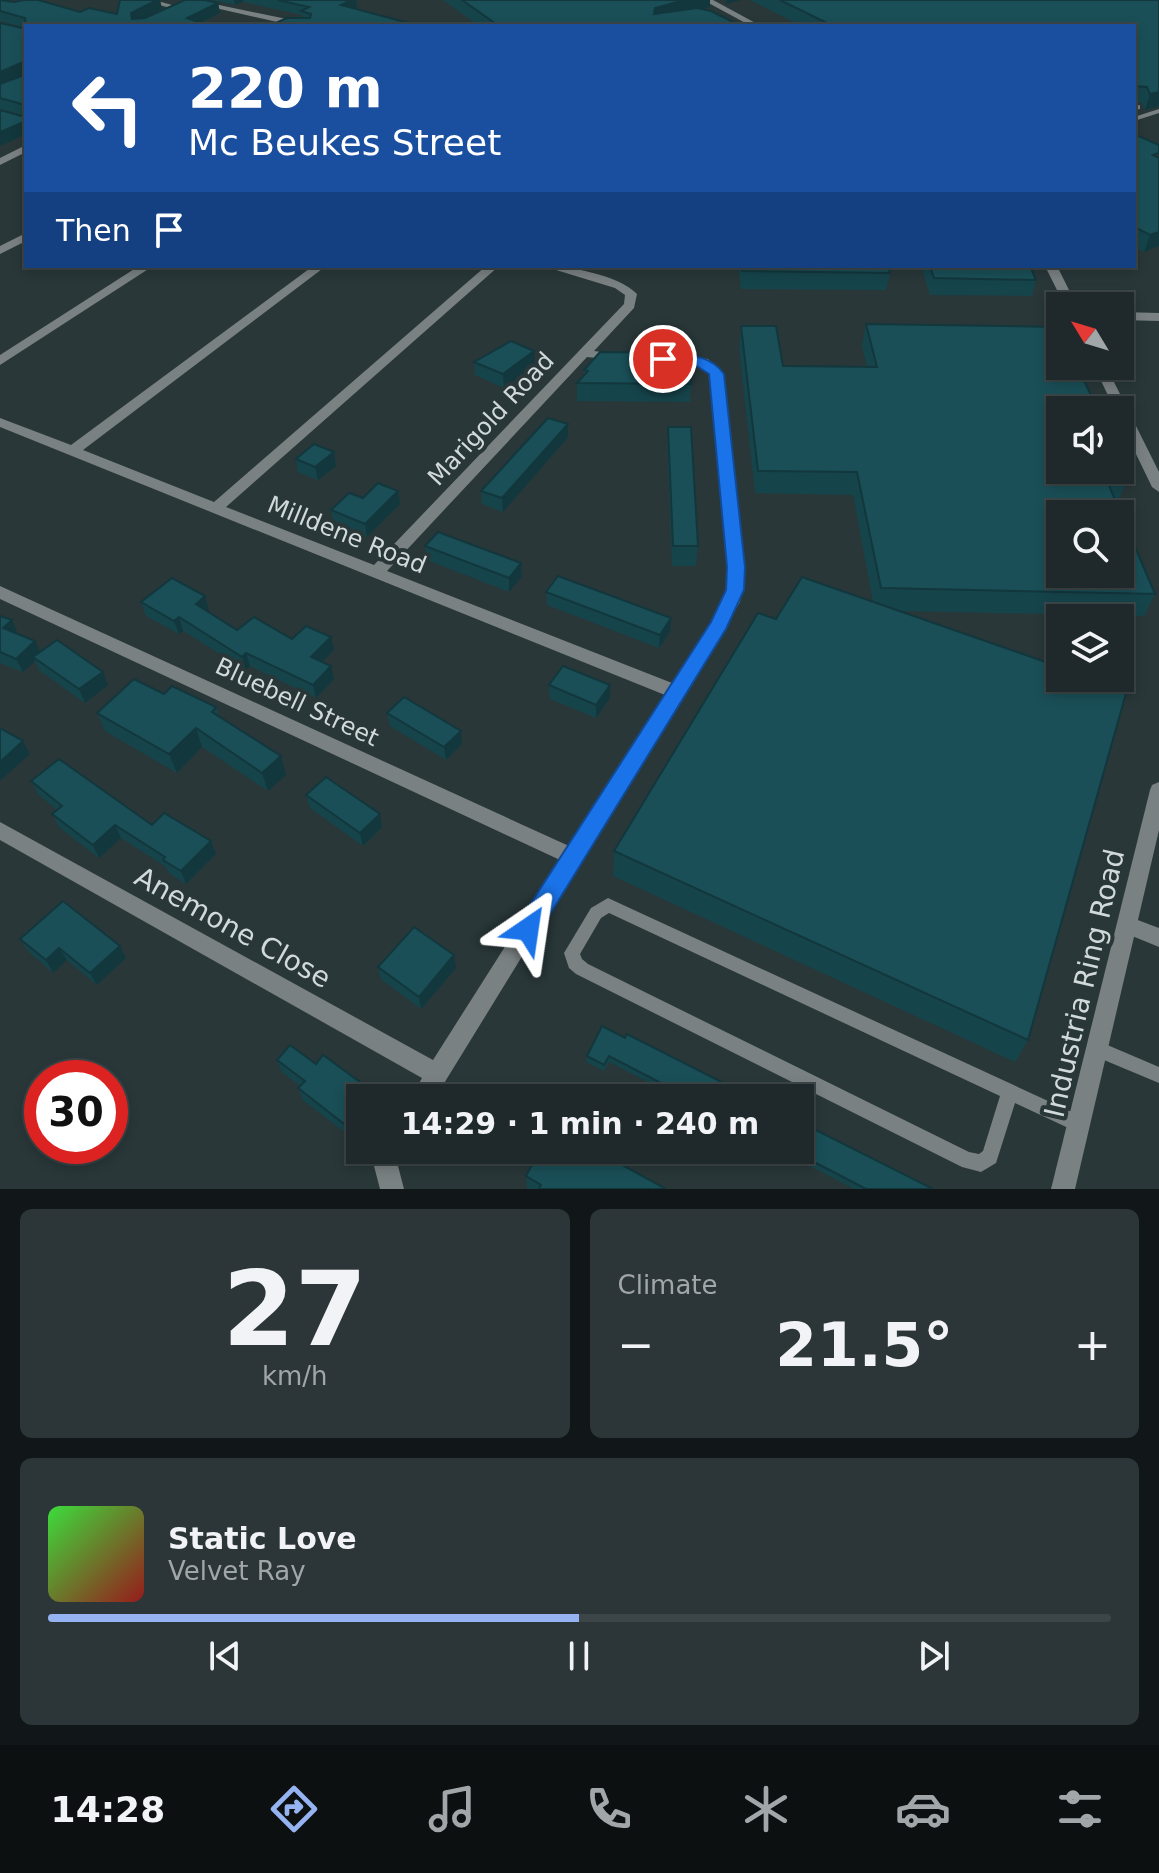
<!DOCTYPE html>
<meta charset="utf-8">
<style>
body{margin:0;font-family:"DejaVu Sans",sans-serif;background:#2c3537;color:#f1f3f6;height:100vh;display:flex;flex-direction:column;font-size:30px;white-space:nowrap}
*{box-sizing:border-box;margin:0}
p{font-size:26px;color:#a1a6a9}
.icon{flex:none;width:44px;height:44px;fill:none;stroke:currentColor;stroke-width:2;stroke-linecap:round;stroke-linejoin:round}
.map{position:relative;height:1189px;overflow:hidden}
.details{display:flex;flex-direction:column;gap:20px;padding:20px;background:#111718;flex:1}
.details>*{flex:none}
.guide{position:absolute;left:24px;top:24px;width:1112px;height:244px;border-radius:0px;box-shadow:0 4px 12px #0003,0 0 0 2px #3c4547;background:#1a4fa0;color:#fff;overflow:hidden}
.needle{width:52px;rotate:308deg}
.buttons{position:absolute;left:1046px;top:292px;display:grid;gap:16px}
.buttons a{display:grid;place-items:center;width:88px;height:88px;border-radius:0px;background:#1f292b;box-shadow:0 4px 12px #0003,0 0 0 2px #3c4547;font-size:40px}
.speed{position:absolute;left:24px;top:1060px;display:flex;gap:16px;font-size:40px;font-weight:700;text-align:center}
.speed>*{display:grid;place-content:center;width:104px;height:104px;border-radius:50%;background:#1f292b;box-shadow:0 4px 12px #0003,0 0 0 2px #3c4547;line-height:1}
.speed .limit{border:12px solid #d22;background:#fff;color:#111}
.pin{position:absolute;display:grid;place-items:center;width:68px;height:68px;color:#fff;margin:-34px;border:4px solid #fff;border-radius:50%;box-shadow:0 2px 8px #0007}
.me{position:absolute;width:88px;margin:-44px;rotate:32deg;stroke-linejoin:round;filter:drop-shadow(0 0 6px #0008)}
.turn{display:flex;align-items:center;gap:28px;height:168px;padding:0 32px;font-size:36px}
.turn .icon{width:104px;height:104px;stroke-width:2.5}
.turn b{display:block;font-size:56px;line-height:68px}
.then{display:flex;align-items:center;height:76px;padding:0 32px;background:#0003;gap:16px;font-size:30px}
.big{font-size:60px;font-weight:600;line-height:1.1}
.details .tile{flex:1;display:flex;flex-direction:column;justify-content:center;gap:12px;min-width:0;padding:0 28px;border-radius:12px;background:#2c3537}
.details .dial{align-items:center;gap:0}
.dial b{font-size:104px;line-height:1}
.song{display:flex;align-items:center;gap:24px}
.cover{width:96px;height:96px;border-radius:12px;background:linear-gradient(135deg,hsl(120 70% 55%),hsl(0 70% 35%))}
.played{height:8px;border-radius:4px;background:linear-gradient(90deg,#95b2f1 50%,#3c4547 50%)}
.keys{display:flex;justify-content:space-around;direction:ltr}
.heat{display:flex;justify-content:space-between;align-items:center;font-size:44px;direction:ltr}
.details .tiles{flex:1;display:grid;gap:20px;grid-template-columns:1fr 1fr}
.tile:last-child{grid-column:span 2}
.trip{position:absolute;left:346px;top:1084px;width:468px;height:80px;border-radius:0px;background:#1f292b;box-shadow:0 4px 12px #0003,0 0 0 2px #3c4547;font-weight:600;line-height:80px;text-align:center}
.dock{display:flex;height:128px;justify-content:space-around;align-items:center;background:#0c1011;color:#a1a6a9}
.dock .icon{width:56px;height:56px}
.dock .selected{color:#95b2f1}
.dock b{font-size:36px;color:#f1f3f6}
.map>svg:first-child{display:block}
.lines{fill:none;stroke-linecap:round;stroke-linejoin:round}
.service{fill:#7a8182;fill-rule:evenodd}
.minor{fill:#7a8182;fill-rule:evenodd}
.tertiary{fill:#7a8182;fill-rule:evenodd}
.wall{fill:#16444b}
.shaded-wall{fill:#12373d}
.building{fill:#1a4f57;stroke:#12373d;stroke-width:2;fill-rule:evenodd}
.route{fill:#1a73e8;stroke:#114b97;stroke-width:2}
.labels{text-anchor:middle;stroke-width:8;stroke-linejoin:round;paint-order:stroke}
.street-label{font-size:24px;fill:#d1d9da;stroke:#293739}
.near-street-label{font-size:28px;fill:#d1d9da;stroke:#293739}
</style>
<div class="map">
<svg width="1159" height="1189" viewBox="0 0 1159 1189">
<rect width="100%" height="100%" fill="#293739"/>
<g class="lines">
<!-- service -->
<g class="service">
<path d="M1140,105V109L1134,110V106Z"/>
<path d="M1159,109V113L1134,121V117Z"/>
<path d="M608,898L1085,1118L1088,1124L1085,1130L1079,1133L1015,1103L996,1163L981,1172L962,1167L576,974L569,968L564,953L591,908ZM609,913L1000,1096L983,1151L979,1154L969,1152L588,964L582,959L580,954L601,918Z"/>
<path d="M1098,1041L1159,1067V1083L1092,1055L1090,1049L1092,1043Z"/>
</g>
<!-- minor -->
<g class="minor">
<path d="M139,0H154L183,8L179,10Z"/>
<path d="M195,0L306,23L310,26H295L198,4Z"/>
<path d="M26,145V152L0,165V158Z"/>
<path d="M26,233V241L0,254V246Z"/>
<path d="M139,266H153L0,365V355Z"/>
<path d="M313,266H326L83,450L214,502L486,266H499L226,507L374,565L624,304L625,295L615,288L543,266C570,266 618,275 637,294L634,308L594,351L622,355V361L587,357L387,571L672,683L724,602L728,567L711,375C691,359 682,369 667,359L673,355L708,359L724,374L744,567L740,602L435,1098H411L422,1078L0,840V822L433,1060L560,860L0,599V586L569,846L665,695L0,427V418L71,445Z"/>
<path d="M1120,312L1159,313V321L1120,320Z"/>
<path d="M1127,916L1159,928V947L1120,931L1117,925L1120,919Z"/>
<path d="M378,1150H402L398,1166L404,1189H380L374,1166Z"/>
</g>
<!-- tertiary -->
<g class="tertiary">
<path d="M703,0H713L761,26H751Z"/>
<path d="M1045,266H1057L1077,306H1065Z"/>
<path d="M1094,366H1106L1159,472V492L1152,487L1120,421V410H1115Z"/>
<path d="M1159,782V830L1075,1189H1051L1150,790L1152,785Z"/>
</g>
</g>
<!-- wall -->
<g class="wall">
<path d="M0,0L80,12L117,14L120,0H160L162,9L143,18L218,3L220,13L200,23L26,26V134L0,146V110L21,116L23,115L0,109V23L22,28L24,27L0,21Z"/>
<path d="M212,0H356L357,8L355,9L412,26L302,18V15L243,2L235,5Z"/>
<path d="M443,0H710V7L703,9L741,26H479Z"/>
<path d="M750,0H1159V106L1145,110L1142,103L1134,102V26H801Z"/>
<path d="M1134,134L1159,246L1144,252L1134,247Z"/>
<path d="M738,266H888L890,273L886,290L741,289Z"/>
<path d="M921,266H1030L1036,280L1032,296L930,295Z"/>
<path d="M866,324L1129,476L1119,499H1115L1155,594L1144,616L901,611L1028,1040L1015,1062L613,876L614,851L776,619L873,602L853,495L755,493L739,348L741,326L783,366L867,367L862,346Z"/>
<path d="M693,353L690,402L577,401V383L584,376V370Z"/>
<path d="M474,362L535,364L504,388L475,375Z"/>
<path d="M668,427L698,546L696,566H672L667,447Z"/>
<path d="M568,437L503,512L482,504L481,491Z"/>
<path d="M334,452L336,466L318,480L298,472L296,459Z"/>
<path d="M398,491L400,504L367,537L334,524L331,510L363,498Z"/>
<path d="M425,546L521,563L522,576L509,592L427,560Z"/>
<path d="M546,592L670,632L659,648L547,605Z"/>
<path d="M141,602L209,610L207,611L237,630L292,639L334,650L322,662L331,666L334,679L316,698L250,666L246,670L183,631L179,634L146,616Z"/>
<path d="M0,616L12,620L18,634L40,652L108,685L85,703L39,670L35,661L23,672L0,663Z"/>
<path d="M549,685H610V698L596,718L550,699Z"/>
<path d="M164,694L216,707L219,716L286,775L268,791L202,747L177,773L105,731L97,713Z"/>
<path d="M387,713L462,744L446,760L390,726Z"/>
<path d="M31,781L152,825L216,854L186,884L169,873L166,867L121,838L99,858L59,827L52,814L57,810L38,794Z"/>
<path d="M306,795L382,827L363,846L310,808Z"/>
<path d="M20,939L120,946L126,958L97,985L67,960L53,973L28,951Z"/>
<path d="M378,967L456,968L421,1009L381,979Z"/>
<path d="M625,1038L753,1098H679L609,1062L604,1071L586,1062L587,1056Z"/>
<path d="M277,1060L360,1098V1128L352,1138L303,1100L298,1088L300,1086L282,1072Z"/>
<path d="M779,1150H800L933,1189H854Z"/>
<path d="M526,1176L666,1189H527Z"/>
</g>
<!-- shaded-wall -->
<g class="shaded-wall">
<path d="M157,0H160L162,9L134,23L131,13Z"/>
<path d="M234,0H243V2L235,5Z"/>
<path d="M351,0H356L357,8L342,16L341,5Z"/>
<path d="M685,0H710V7L654,23L653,26L655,8Z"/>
<path d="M726,0H742L726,4Z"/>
<path d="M218,3L220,13L193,26L187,18Z"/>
<path d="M23,62L26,73L0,85V72Z"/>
<path d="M1159,91V106L1145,110L1150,94Z"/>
<path d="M26,121V134L0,146V132Z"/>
<path d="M1159,232V246L1144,252L1150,235Z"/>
<path d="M534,351L535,364L504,388L503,374Z"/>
<path d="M568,424V437L503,512L502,498Z"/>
<path d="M334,452L336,466L318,480L315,467Z"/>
<path d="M398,491L400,504L367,537L365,524Z"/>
<path d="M521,563L522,576L509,592V578Z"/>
<path d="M205,596L209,610L200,617L196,604Z"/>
<path d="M179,617L183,631L179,634L174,621Z"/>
<path d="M671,618L670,632L659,648L660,635Z"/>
<path d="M12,620L18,634L3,628Z"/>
<path d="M331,637L334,650L314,670L311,657Z"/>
<path d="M35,641L42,655L33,657L35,661L23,672L16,659Z"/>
<path d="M246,653L250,666L246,670L242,657Z"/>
<path d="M331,666L334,679L316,698L313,685Z"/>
<path d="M103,672L108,685L85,703L79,689Z"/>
<path d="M610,685V698L596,718V705Z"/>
<path d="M196,728L202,747L177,773L169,754Z"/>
<path d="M461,731L462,744L446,760L444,747Z"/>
<path d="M23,741L30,754L0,781V762Z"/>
<path d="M281,756L286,775L268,791L262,773Z"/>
<path d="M380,814L382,827L363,846L360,833Z"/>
<path d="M115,825L121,838L99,858L93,845Z"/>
<path d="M211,841L216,854L186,884L181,871Z"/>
<path d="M120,946L126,958L97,985L90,973Z"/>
<path d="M59,948L67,960L53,973L46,960Z"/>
<path d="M454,955L456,968L421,1009L419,997Z"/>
<path d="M360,1112V1128L352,1138L348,1127Z"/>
</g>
<!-- building -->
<g class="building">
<path d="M0,0L14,2L24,0H38L80,12L89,8L117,14L120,0H157L131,13L132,19L145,18L185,0H205L218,3L187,18L210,26H26V121L0,132V110L21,116L25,113V105L0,98V84L24,75L23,62L0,72V23L22,28L26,26L25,18L0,11Z"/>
<path d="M278,0H351L341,5L412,24L409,26H269L287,18H310L311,14L301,11L309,7Z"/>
<path d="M462,0H685L655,8L654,14L697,8L711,11L741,26H499Z"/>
<path d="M780,0H1159V92L1150,94L1147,87L1134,86V26H833Z"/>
<path d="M1134,134L1159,145V153L1153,155L1159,158V232L1150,235L1134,227Z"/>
<path d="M742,266H888L890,273L742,271Z"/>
<path d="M930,266H1030L1036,280L934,278Z"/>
<path d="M866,324L1059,327L1060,366H1077L1098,410H1060V470H1120V458L1129,476H1105L1155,594L881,588L857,472L758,471L741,326H776L783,366L877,367ZM1060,514H1120V574H1060Z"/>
<path d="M511,341L534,351L503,374L474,362Z"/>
<path d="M600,352L693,353L691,384L577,383L588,371L584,370Z"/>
<path d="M548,418L568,424L502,498L481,491Z"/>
<path d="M668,427H691L698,546H673Z"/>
<path d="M314,444L334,452L315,467L296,459Z"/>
<path d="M378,483L398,491L365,524L331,510L349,493L363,498Z"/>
<path d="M438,532L521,563L509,578L425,546Z"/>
<path d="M558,576L671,618L660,635L546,592Z"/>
<path d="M802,577L1060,667V678H1092L1127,690L1028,1040L614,851L758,613L776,619Z"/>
<path d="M172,578L205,596L196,604L237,630L254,617L292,639L306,626L331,637L311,657L331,666L313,685L246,653L242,657L179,617L174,621L141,602Z"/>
<path d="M0,616L12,620L3,628L35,641L16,659L0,652Z"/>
<path d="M57,640L103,672L79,689L33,657Z"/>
<path d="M563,666L610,685L596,705L549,685Z"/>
<path d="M134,679L164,694L172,686L216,707L212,712L281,756L262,773L196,728L169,754L97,713Z"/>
<path d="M404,697L461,731L444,747L387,713Z"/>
<path d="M0,728L23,741L0,762Z"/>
<path d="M59,759L152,825L164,813L211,841L181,871L163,860L165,857L115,825L93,845L52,814L62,806L31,781Z"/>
<path d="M326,777L380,814L360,833L306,795Z"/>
<path d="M63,901L120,946L90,973L59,948L46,960L20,939Z"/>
<path d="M414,927L454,955L419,997L378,967Z"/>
<path d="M602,1026L625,1038L627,1034L753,1098H690L609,1056L604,1065L587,1056Z"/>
<path d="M290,1045L316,1064L323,1055L375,1093L371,1098H360V1112L348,1127L298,1088L305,1081L277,1060Z"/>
<path d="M800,1122L933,1189H866L791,1150H800Z"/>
<path d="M540,1150H595L666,1189H539L541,1185L526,1176Z"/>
</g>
<!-- route -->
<path class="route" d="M663,354C687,356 709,353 724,374L745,567L744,590L726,629L536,937L528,940L519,937L516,929L519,922L711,622L726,590L727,567L709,374L695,365L658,362V356Z"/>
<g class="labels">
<!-- street labels -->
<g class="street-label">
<text transform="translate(491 419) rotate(-47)" y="8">Marigold Road</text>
<text transform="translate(347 535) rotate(22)" y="8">Milldene Road</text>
<text transform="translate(297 702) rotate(25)" y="8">Bluebell Street</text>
</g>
<!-- near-street labels -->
<g class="near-street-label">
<text transform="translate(233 927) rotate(29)" y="10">Anemone Close</text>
<text transform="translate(1084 983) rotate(-77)" y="10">Industria Ring Road</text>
</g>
</g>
</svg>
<div class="buttons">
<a><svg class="needle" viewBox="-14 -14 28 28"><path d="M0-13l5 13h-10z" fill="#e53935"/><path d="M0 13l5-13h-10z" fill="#a1a6a9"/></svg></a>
<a><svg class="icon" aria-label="sound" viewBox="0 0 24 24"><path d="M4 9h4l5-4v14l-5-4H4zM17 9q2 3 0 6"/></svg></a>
<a><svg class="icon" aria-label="search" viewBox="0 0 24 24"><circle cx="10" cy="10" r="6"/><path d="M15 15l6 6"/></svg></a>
<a><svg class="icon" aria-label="layers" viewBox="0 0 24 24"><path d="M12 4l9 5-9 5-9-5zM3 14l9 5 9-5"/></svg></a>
</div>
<div class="speed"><div class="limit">30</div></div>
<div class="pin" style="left:663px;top:359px;background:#d93025"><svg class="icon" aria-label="arrive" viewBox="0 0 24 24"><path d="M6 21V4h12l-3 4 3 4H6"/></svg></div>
<svg class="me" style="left:528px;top:929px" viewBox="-20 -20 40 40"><path d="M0-17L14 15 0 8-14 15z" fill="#1a73e8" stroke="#fff" stroke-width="4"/></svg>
<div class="trip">14:29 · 1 min · 240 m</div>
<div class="guide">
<div class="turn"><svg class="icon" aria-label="left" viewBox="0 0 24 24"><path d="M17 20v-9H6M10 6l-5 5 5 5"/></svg><div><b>220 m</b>Mc Beukes Street</div></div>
<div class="then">Then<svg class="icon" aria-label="arrive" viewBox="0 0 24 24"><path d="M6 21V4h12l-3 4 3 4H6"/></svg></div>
</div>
</div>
<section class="details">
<div class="tiles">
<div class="tile dial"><b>27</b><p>km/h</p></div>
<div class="tile"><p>Climate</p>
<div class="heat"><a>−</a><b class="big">21.5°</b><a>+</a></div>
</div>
<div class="tile">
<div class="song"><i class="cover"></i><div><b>Static Love</b><p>Velvet Ray</p></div></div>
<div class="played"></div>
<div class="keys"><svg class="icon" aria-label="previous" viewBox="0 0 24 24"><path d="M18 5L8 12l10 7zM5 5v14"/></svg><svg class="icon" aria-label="pause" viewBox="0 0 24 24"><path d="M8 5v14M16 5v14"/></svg><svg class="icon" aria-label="next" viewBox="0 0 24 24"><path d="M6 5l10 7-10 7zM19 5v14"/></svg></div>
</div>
</div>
</section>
<nav class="dock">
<b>14:28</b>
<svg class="icon selected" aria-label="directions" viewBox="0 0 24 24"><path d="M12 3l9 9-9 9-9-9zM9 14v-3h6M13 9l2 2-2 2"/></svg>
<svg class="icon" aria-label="music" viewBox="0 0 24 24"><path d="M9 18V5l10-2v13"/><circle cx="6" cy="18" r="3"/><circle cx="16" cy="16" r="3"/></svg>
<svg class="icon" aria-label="phone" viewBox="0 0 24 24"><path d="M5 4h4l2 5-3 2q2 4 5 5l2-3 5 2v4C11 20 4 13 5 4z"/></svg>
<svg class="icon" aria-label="climate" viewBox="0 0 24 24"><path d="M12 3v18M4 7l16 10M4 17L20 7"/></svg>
<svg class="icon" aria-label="car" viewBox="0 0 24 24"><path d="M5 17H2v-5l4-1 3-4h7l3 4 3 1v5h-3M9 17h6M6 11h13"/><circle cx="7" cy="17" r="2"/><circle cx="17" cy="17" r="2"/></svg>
<svg class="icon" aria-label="filters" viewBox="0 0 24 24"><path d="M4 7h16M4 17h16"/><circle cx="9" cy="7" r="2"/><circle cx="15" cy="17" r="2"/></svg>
</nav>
